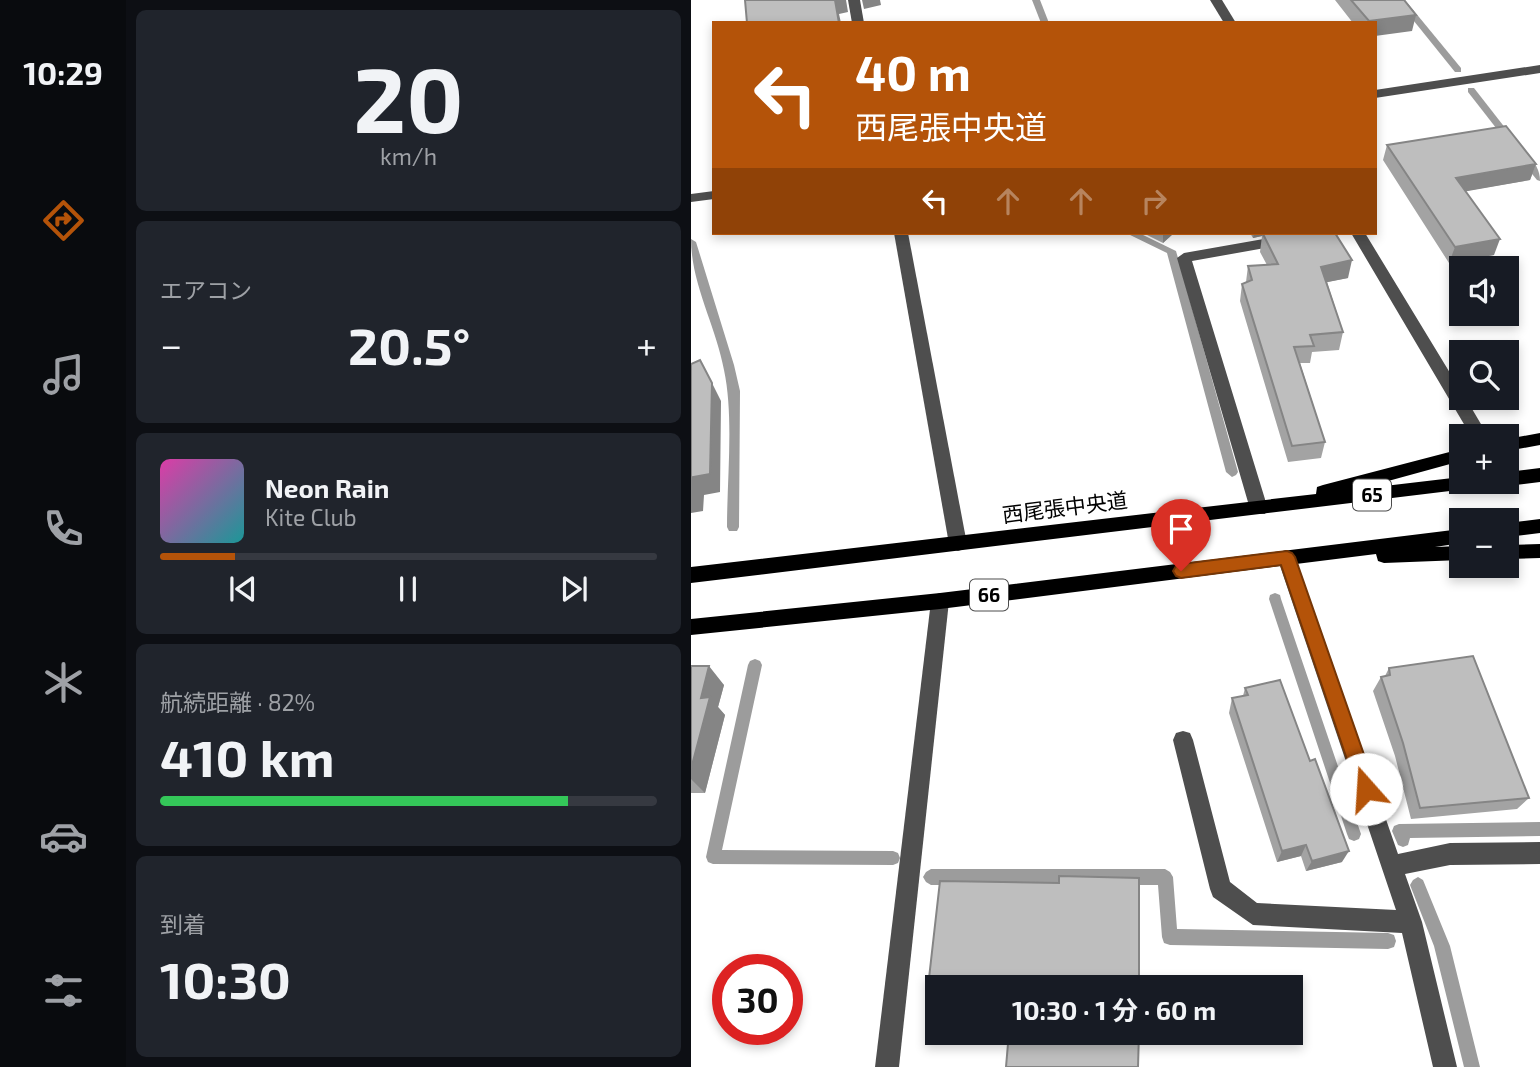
<!DOCTYPE html>
<html lang="ja">
<meta charset="utf-8">
<style>
body{margin:0;font-family:"Exo 2","Noto Sans JP",sans-serif;background:#20242c;color:#f1f3f6;height:100vh;display:flex;flex-direction:column;font-size:26px;white-space:nowrap}
*{box-sizing:border-box;margin:0}
p{font-size:23px;color:#9ea1a6}
.icon{flex:none;width:38px;height:38px;fill:none;stroke:currentColor;stroke-width:2;stroke-linecap:round;stroke-linejoin:round}
.map{position:relative;flex:1;overflow:hidden}
.details{display:flex;flex-direction:column;gap:10px;padding:10px;background:#0d0f14;width:565px}
.details>*{flex:none}
.top-card{position:absolute;left:21px;top:21px;width:665px;height:214px;border-radius:0px;box-shadow:0 4px 10px #0003;background:#b45309;color:#fff;overflow:hidden}
.fabs{position:absolute;left:758px;top:256px;display:grid;gap:14px}
.fabs a{display:grid;place-items:center;width:70px;height:70px;border-radius:0px;background:#171b24;box-shadow:0 4px 10px #0003;font-size:35px}
.speed{position:absolute;left:21px;top:954px;display:flex;gap:14px;font-size:35px;font-weight:700;text-align:center}
.speed>*{display:grid;place-content:center;width:91px;height:91px;border-radius:50%;background:#171b24;box-shadow:0 4px 10px #0003;line-height:1}
.speed .limit{border:10px solid #d22;background:#fff;color:#111}
.pin{position:absolute;display:grid;place-items:center;width:60px;height:60px;color:#fff;margin:-72px -30px;border-radius:50% 50% 50% 0;rotate:-45deg;box-shadow:0 0 7px #0007}
.pin .icon{rotate:45deg}
.me{position:absolute;width:77px;margin:-38px;rotate:341deg;stroke-linejoin:round;filter:drop-shadow(0 0 5px #0008)}
.turn{display:flex;align-items:center;gap:24px;height:147px;padding:0 28px;font-size:32px}
.turn .icon{width:91px;height:91px;stroke-width:2.5}
.turn b{display:block;font-size:49px;line-height:60px}
.lanes{display:flex;align-items:center;height:66px;padding:0 28px;background:#0003;justify-content:center;gap:35px;direction:ltr}
.lanes .off{opacity:.35}
.big{font-size:52px;font-weight:700;line-height:1.1}
.details .tile{flex:1;display:flex;flex-direction:column;justify-content:center;gap:10px;min-width:0;padding:0 24px;border-radius:10px;background:#20242c}
.details .dial{align-items:center;gap:0}
.dial b{font-size:91px;line-height:1}
.song{display:flex;align-items:center;gap:21px}
.cover{width:84px;height:84px;border-radius:10px;background:linear-gradient(135deg,hsl(320 70% 55%),hsl(180 70% 35%))}
.played{height:7px;border-radius:4px;background:linear-gradient(90deg,#b45309 15%,#363941 15%)}
.keys{display:flex;justify-content:space-around;direction:ltr}
.heat{display:flex;justify-content:space-between;align-items:center;font-size:38px;direction:ltr}
.charge{height:10px;border-radius:5px;background:linear-gradient(90deg,#34c759 82%,#363941 0)}
.trip{position:absolute;left:234px;top:975px;width:378px;height:70px;border-radius:0px;background:#171b24;box-shadow:0 4px 10px #0003;font-weight:700;line-height:70px;text-align:center}
main{display:flex;flex:1;min-height:0}
.tab-bar{display:flex;flex-direction:column;width:126px;justify-content:space-around;align-items:center;background:#090b0e;color:#9ea1a6}
.tab-bar .icon{width:49px;height:49px}
.tab-bar .current{color:#b45309}
.tab-bar b{font-size:32px;color:#f1f3f6}
.map>svg:first-child{display:block}
.lines{fill:none;stroke-linecap:round;stroke-linejoin:round}
.stream{fill:#9c9c9c;fill-rule:evenodd}
.minor{fill:#4e4e4e;fill-rule:evenodd}
.major{fill:#000;fill-rule:evenodd}
.wall{fill:#a3a3a3}
.shaded-wall{fill:#858585}
.building{fill:#bebebe;stroke:#858585;stroke-width:2}
.route{fill:#b45309;stroke:#753606;stroke-width:2}
.labels{text-anchor:middle;stroke-width:5;stroke-linejoin:round;paint-order:stroke}
.shield{fill:#fff;stroke:#4c4c4c;stroke-width:2}
.shield-label{font-size:19px;font-weight:bold;fill:#000}
.street-label{font-size:21px;fill:#000;stroke:#fff}
</style>
<main>
<nav class="tab-bar">
<b>10:29</b>
<svg class="icon current" aria-label="directions" viewBox="0 0 24 24"><path d="M12 3l9 9-9 9-9-9zM9 14v-3h6M13 9l2 2-2 2"/></svg>
<svg class="icon" aria-label="music" viewBox="0 0 24 24"><path d="M9 18V5l10-2v13"/><circle cx="6" cy="18" r="3"/><circle cx="16" cy="16" r="3"/></svg>
<svg class="icon" aria-label="phone" viewBox="0 0 24 24"><path d="M5 4h4l2 5-3 2q2 4 5 5l2-3 5 2v4C11 20 4 13 5 4z"/></svg>
<svg class="icon" aria-label="climate" viewBox="0 0 24 24"><path d="M12 3v18M4 7l16 10M4 17L20 7"/></svg>
<svg class="icon" aria-label="car" viewBox="0 0 24 24"><path d="M5 17H2v-5l4-1 3-4h7l3 4 3 1v5h-3M9 17h6M6 11h13"/><circle cx="7" cy="17" r="2"/><circle cx="17" cy="17" r="2"/></svg>
<svg class="icon" aria-label="filters" viewBox="0 0 24 24"><path d="M4 7h16M4 17h16"/><circle cx="9" cy="7" r="2"/><circle cx="15" cy="17" r="2"/></svg>
</nav>
<section class="details">
<div class="tile dial"><b>20</b><p>km/h</p></div>
<div class="tile"><p>エアコン</p>
<div class="heat"><a>−</a><b class="big">20.5°</b><a>+</a></div>
</div>
<div class="tile">
<div class="song"><i class="cover"></i><div><b>Neon Rain</b><p>Kite Club</p></div></div>
<div class="played"></div>
<div class="keys"><svg class="icon" aria-label="previous" viewBox="0 0 24 24"><path d="M18 5L8 12l10 7zM5 5v14"/></svg><svg class="icon" aria-label="pause" viewBox="0 0 24 24"><path d="M8 5v14M16 5v14"/></svg><svg class="icon" aria-label="next" viewBox="0 0 24 24"><path d="M6 5l10 7-10 7zM19 5v14"/></svg></div>
</div>
<div class="tile"><p>航続距離 · 82%</p><b class="big">410 km</b><div class="charge"></div></div>
<div class="tile"><p>到着</p><b class="big">10:30</b></div>
</section>
<div class="map">
<svg width="849" height="1067" viewBox="0 0 849 1067">
<rect width="100%" height="100%" fill="#fff"/>
<g class="lines">
<!-- stream -->
<g class="stream">
<path d="M341,0H349L358,23H350Z"/>
<path d="M706,0H714L770,68V72H764Z"/>
<path d="M777,88H783L822,138V142H816L777,92Z"/>
<path d="M834,156C844,160 849,171 849,181L846,180L829,159Z"/>
<path d="M435,233H448L485,251L547,472L545,475L541,477L535,472L476,253Z"/>
<path d="M0,239L5,242L43,365L49,391L48,527L46,531H38L36,527C36,478 43,417 33,370C25,326 0,284 0,239Z"/>
<path d="M584,593L589,595L590,599L670,834L668,839L663,841L658,839L656,834L578,599L579,595Z"/>
<path d="M64,659L69,661L71,665L31,850L202,851L207,853L209,858L207,863L202,865L22,864L17,862L15,857L57,665L59,661Z"/>
<path d="M849,822V836L719,838L717,845L712,847L707,845L701,831L703,826L708,824Z"/>
<path d="M240,869H474L479,872L482,877L486,929L697,933L703,935L705,941L703,947L697,949L479,945L473,943L471,937L467,885H240L235,882L232,877L235,872Z"/>
<path d="M727,877L732,880L759,946L789,1067H773L743,946L719,885L722,880Z"/>
</g>
<!-- minor -->
<g class="minor">
<path d="M157,0H169L173,23H161Z"/>
<path d="M519,0H531L545,23H533Z"/>
<path d="M849,65V73L684,98V90Z"/>
<path d="M23,191V199L0,202V194Z"/>
<path d="M203,233H217L276,544L273,549L267,551L261,549L258,544Z"/>
<path d="M606,233H637L630,238L501,261L577,509L574,514H562L559,509L486,258L493,253Z"/>
<path d="M660,233H674L770,391V397H774L797,436H780Z"/>
<path d="M595,550L601,552L604,557L707,854L759,843L849,842V864L759,865L714,874L731,922L766,1067H742L711,933L562,925L522,897L519,889L482,740L485,733L492,731L499,733L502,740L539,882L566,903L705,910L586,557L589,552Z"/>
<path d="M249,593L255,595L258,601L208,1067H184L240,601L243,595Z"/>
</g>
<!-- major -->
<g class="major">
<path d="M849,433V445L816,451V439Z"/>
<path d="M770,449V461L668,489L770,477V481H802L800,486L0,583V567L625,494L626,487L632,485Z"/>
<path d="M849,468V482L816,486L809,481H816V472Z"/>
<path d="M849,519V533L816,537V523Z"/>
<path d="M770,529V543L744,547L770,546V560L693,563L687,561L685,554L249,609L0,635V619L249,593Z"/>
<path d="M849,544V558L816,559V545Z"/>
</g>
</g>
<!-- wall -->
<g class="wall">
<path d="M644,0H713L721,31L684,23H662Z"/>
<path d="M696,145L845,164L839,180L774,191L803,255L758,263L692,160Z"/>
<path d="M452,233H483L472,243Z"/>
<path d="M559,233H644L657,278L636,282L652,332L648,350L621,352L619,363H609L634,442L630,458L597,462L549,301L551,284L555,282L557,266L576,265L569,252L571,236L562,238Z"/>
<path d="M0,666L33,685L27,707L34,715L14,793H0Z"/>
<path d="M698,668L838,798L826,809L720,819L704,756L682,691L690,677L694,676Z"/>
<path d="M554,688L651,862L615,871L610,856L586,862L538,713L541,698L552,696Z"/>
<path d="M247,987V1002H242L236,996Z"/>
</g>
<!-- shaded-wall -->
<g class="shaded-wall">
<path d="M144,0H155L157,12L148,14L150,23H148Z"/>
<path d="M171,0H189L190,5L173,9Z"/>
<path d="M725,15L721,31L684,36V23H678V21Z"/>
<path d="M845,164L839,180L760,194L765,178Z"/>
<path d="M472,233H483L472,243Z"/>
<path d="M563,233H592L572,234L571,236L562,238Z"/>
<path d="M809,239L803,255L758,263L764,247Z"/>
<path d="M661,260L657,278L627,284L630,267Z"/>
<path d="M21,383L30,401L29,492L13,495L12,511L0,513V494L2,477Z"/>
<path d="M18,666L33,685L27,707L34,715L14,793L0,779V769L10,698Z"/>
<path d="M615,845L610,856L586,862L591,851Z"/>
<path d="M658,851L651,862L615,871L621,861Z"/>
</g>
<!-- building -->
<g class="building">
<path d="M54,0H144L148,23H56Z"/>
<path d="M660,0H713L725,15L678,21Z"/>
<path d="M815,126L845,164L765,178L809,239L764,247L696,145Z"/>
<path d="M578,233H644L661,260L630,267L652,332L619,335L623,346L603,347L634,442L601,446L551,284L561,280L557,266L587,264L572,234Z"/>
<path d="M9,360L21,383L19,474L2,477V494H0V364Z"/>
<path d="M782,656L838,798L729,808L712,743L690,677L699,675L698,668Z"/>
<path d="M0,666H18L10,698L19,697L0,769Z"/>
<path d="M589,680L619,761L624,759L658,851L621,861L615,845L591,851L541,698L557,695L554,688Z"/>
<path d="M368,876L448,878V987H247V996H236L249,881L368,883Z"/>
<path d="M318,1032H448L447,1067H315Z"/>
</g>
<!-- route -->
<path class="route" d="M596,551L601,553L604,557L685,789L682,796L675,798L669,796L666,789L590,565L490,578L485,576L482,571L485,566L490,564Z"/>
<g class="labels">
<!-- shield labels -->
<g class="shield">
<rect x="662" y="479.5" width="38" height="31" rx="5"/>
<rect x="279" y="579.5" width="38" height="31" rx="5"/>
</g>
<g class="shield-label">
<text x="681" y="502">65</text>
<text x="298" y="602">66</text>
</g>
<!-- street labels -->
<g class="street-label">
<text transform="translate(374 508) rotate(-7)" y="7">西尾張中央道</text>
</g>
</g>
</svg>
<div class="fabs">
<a><svg class="icon" aria-label="sound" viewBox="0 0 24 24"><path d="M4 9h4l5-4v14l-5-4H4zM17 9q2 3 0 6"/></svg></a>
<a><svg class="icon" aria-label="search" viewBox="0 0 24 24"><circle cx="10" cy="10" r="6"/><path d="M15 15l6 6"/></svg></a>
<a>+</a>
<a>−</a>
</div>
<div class="speed"><div class="limit">30</div></div>
<div class="pin" style="left:490px;top:571px;background:#d93025"><svg class="icon" aria-label="arrive" viewBox="0 0 24 24"><path d="M6 21V4h12l-3 4 3 4H6"/></svg></div>
<svg class="me" style="left:675px;top:789px" viewBox="-20 -20 40 40"><circle r="19" fill="#fff"/><path d="M0-13L10 11 0 6-10 11z" fill="#b45309"/></svg>
<div class="trip">10:30 · 1 分 · 60 m</div>
<div class="top-card">
<div class="turn"><svg class="icon" aria-label="left" viewBox="0 0 24 24"><path d="M17 20v-9H6M10 6l-5 5 5 5"/></svg><div><b>40 m</b>西尾張中央道</div></div>
<div class="lanes"><svg class="icon" aria-label="left" viewBox="0 0 24 24"><path d="M17 20v-9H6M10 6l-5 5 5 5"/></svg><svg class="icon off" aria-label="ahead" viewBox="0 0 24 24"><path d="M12 20V5M6 11l6-6 6 6"/></svg><svg class="icon off" aria-label="ahead" viewBox="0 0 24 24"><path d="M12 20V5M6 11l6-6 6 6"/></svg><svg class="icon off" aria-label="right" viewBox="0 0 24 24"><path d="M7 20v-9h11M14 6l5 5-5 5"/></svg></div>
</div>
</div>
</main>
